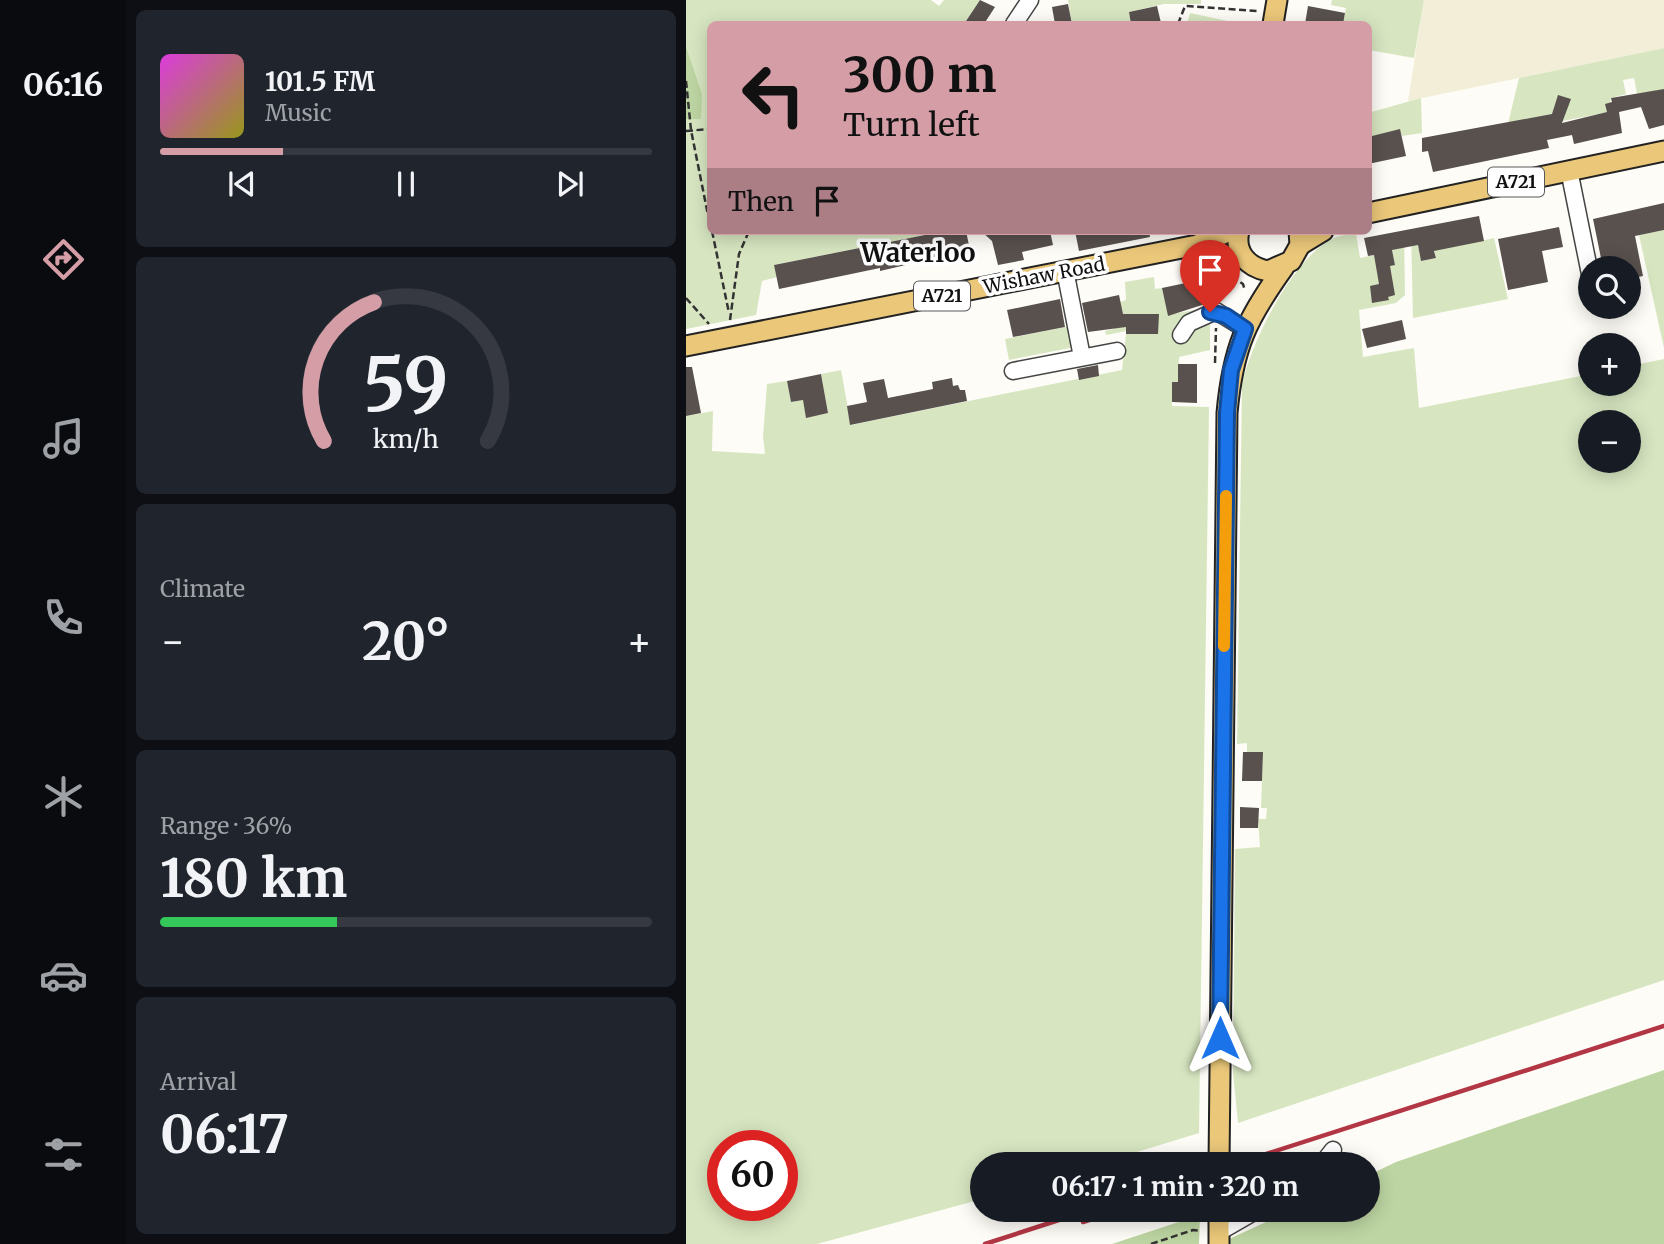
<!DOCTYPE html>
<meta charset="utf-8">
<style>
body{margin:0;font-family:Merriweather,serif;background:#20242c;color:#f1f3f6;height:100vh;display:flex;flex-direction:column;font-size:26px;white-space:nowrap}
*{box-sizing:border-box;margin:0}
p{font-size:23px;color:#9ea1a6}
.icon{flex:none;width:38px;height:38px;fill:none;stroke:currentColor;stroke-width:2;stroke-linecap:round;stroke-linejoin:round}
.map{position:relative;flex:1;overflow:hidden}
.side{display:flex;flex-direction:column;gap:10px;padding:10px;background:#0d0f14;width:560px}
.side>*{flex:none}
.banner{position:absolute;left:21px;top:21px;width:665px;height:214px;border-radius:10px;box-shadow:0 4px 18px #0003;background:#d59ea6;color:#111;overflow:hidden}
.fabs{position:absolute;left:892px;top:256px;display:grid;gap:14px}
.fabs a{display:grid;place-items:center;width:63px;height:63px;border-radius:50%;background:#171b24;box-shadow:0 4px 18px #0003;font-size:35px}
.speed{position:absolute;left:21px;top:1130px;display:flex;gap:14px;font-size:35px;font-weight:700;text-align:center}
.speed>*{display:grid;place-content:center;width:91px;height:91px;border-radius:50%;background:#171b24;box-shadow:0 4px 18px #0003;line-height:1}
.speed .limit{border:10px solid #d22;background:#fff;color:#111}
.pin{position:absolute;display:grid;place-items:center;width:60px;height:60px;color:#fff;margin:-72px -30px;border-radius:50% 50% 50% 0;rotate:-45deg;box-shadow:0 0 7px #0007}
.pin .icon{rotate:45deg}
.me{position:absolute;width:77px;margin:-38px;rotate:0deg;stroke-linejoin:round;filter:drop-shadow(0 0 5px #0008)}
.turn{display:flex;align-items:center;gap:24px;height:147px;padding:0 21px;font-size:32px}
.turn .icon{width:91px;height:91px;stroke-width:2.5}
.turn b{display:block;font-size:49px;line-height:60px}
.then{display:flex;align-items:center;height:66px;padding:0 21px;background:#0003;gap:14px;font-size:26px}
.big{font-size:52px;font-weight:700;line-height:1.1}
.side .tile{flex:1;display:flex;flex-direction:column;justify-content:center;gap:10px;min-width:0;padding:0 24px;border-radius:10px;background:#20242c}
.side .dial{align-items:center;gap:0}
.dial svg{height:182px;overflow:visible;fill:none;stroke:#363941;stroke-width:7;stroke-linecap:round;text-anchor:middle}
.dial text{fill:#f1f3f6;stroke:none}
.song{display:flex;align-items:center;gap:21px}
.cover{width:84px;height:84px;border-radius:10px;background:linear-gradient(135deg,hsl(300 70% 55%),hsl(60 70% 35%))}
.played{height:7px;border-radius:4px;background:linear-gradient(90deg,#d59ea6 25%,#363941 25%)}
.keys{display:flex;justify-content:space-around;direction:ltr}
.heat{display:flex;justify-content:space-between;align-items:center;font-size:38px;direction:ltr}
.charge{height:10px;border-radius:5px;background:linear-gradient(90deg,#34c759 36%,#363941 0)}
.trip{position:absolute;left:284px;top:1152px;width:410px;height:70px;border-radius:35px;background:#171b24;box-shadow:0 4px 18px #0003;font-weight:700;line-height:70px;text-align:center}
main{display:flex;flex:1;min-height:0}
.dock{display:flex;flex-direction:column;width:126px;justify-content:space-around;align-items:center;background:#090b0e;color:#9ea1a6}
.dock .icon{width:49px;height:49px}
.dock .current{color:#d59ea6}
.dock b{font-size:32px;color:#f1f3f6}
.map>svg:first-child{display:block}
.farmland{fill:#f2eed7}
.green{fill:#d7e6c1;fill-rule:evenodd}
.forest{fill:#bdd5a2}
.building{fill:#58514e}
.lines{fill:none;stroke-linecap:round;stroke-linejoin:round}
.minor-casing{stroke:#444;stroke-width:19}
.major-casing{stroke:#222;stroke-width:23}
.path{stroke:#333;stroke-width:2.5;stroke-dasharray:7 3.5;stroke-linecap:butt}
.minor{stroke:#fff;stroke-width:16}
.major{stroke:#eac779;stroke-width:19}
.rail{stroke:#b33645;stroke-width:4.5}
.route-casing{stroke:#114b97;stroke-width:18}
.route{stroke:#1a73e8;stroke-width:12}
.slow{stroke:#f59e0b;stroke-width:12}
.labels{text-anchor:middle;stroke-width:7;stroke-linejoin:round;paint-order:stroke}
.shield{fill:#fff;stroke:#585858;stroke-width:2}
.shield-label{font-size:18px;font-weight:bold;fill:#111}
.street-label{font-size:19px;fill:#111;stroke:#fff}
.district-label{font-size:26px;font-weight:bold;fill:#111;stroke:#fff}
</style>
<main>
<nav class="dock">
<b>06:16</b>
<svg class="icon current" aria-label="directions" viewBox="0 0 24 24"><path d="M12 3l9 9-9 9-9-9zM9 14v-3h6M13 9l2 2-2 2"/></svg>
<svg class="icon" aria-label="music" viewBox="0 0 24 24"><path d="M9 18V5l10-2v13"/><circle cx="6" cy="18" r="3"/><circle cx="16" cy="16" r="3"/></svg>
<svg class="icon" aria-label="phone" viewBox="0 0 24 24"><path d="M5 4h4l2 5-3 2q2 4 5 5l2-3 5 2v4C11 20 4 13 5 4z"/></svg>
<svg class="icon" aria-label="climate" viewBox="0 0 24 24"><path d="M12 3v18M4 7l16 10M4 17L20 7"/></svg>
<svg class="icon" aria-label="car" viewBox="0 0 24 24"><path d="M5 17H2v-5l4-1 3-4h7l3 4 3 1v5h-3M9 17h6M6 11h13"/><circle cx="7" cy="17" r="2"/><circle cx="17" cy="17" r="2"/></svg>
<svg class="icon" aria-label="filters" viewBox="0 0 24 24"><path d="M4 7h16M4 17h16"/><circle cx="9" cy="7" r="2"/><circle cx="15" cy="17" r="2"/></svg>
</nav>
<section class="side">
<div class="tile">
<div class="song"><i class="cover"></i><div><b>101.5 FM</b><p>Music</p></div></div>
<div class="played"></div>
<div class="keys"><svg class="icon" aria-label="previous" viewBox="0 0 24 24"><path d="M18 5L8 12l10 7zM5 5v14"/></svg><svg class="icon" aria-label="pause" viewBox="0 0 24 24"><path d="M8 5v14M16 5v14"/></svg><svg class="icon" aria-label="next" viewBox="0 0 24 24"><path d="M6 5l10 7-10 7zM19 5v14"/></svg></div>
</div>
<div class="tile dial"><svg viewBox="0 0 100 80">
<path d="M14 69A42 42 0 1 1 86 69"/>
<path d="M14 69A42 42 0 0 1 36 8" stroke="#d59ea6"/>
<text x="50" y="56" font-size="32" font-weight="700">59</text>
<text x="50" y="72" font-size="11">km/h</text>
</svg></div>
<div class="tile"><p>Climate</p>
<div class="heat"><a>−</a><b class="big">20°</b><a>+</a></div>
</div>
<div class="tile"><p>Range · 36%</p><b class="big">180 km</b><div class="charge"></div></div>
<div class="tile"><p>Arrival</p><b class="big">06:17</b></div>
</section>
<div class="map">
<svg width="978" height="1244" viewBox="0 0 978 1244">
<rect width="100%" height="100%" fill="#fefcf6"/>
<!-- farmland -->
<path class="farmland" d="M738,0H978V48L722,101Z"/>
<!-- green -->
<g class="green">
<path d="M0,0H245L253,6L258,0H294L279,22L282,24H24V231H258L88,265L91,277L76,281L70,315L0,329Z"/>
<path d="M382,0H515V4H478L443,12L445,24H386Z"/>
<path d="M646,0H738L728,58L683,50L682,24H657L660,8L645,5Z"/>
<path d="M504,13L551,23V24H501Z"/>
<path d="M978,48V89L952,99L948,78L937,80L940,94L925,98L923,112L820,132L833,78Z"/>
<path d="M735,98L736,133L716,136L714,130L683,137L682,113Z"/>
<path d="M729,229L735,261L750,258L747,242L768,247L808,238L822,299L727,318L725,230Z"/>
<path d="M978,230V348L953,235Z"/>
<path d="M718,231L719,295L710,303L673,310L677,357L728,348L733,408L905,374V383H943V366L978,359V980L552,1123L547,1073L549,849L574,847L572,819H580L581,808H575L577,753L561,752V743L551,744L556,385C565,342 607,257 648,238C655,235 663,235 670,233L674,258L688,255L709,265L706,250ZM905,422H943V460H905Z"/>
<path d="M468,277L469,289L476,288L482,315L524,307V350L493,357L492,382H486V406L523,407L513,1133L412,1164H296V1199L131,1244H0V416L27,411L26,451L79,454L77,437L81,384L101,381L105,402L117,400L121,417L142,413L135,374L155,370L165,425L436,370L440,334H472V315L440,314V331L420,335L419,331L428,329L426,321L434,302L440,300L439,282ZM37,1146H96V1206H37Z"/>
<path d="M385,326L389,347L323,360L319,339Z"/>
</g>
<!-- forest -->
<g class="forest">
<path d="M0,47L16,94L15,119H0Z"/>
<path d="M978,1070V1244H544L543,1239L608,1209H681V1176L710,1162Z"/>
<path d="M514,1215L513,1244H426Z"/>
</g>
<!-- building -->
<g class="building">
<path d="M294,0L309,7L298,24H278Z"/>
<path d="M382,4L386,24H369L366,7Z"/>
<path d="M471,6L475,23L445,24L443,12Z"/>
<path d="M622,6L659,13L657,24H619Z"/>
<path d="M978,89V125L963,129L955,107L933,112L936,133L888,144L886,135L861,140L863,148L747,172L742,151L736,152V138L866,114L872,95L885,99L876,123L921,112L919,104L926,102L925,98Z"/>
<path d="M714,129L720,156L682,164V137Z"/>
<path d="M978,203V230L949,236L957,276L943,279V268H917L907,219Z"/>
<path d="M793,216L798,241L748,251L750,258L735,261L732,245L706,250L709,265L704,266L709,295L702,297L703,300L686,303L684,286L693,284L688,255L682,256L678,238Z"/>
<path d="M873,227L877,247L856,251L862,282L822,290L812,239Z"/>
<path d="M259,231H280L284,250L194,271V268L93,289L88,265Z"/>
<path d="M295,231H364L367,245L336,252L338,260L312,265L306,241Z"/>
<path d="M389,231H463L464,237L393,251Z"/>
<path d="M514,280L519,304L482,316L476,288Z"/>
<path d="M433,295L437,314H473L472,334H440V327L402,332L396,303Z"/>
<path d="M374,299L379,327L327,337L321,310Z"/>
<path d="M716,320L720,339L681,348L676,329Z"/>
<path d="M492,364H511V403L486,402V382H492Z"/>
<path d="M412,365L413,376L393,380L391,369Z"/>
<path d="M0,367H6L15,413L0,416Z"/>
<path d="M135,374L142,413L120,418L117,400L105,402L101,381Z"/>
<path d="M266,378L267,386L272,385L274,390H279L281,401L164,425L161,406L181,402L177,383L198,379L202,398L247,389L246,382Z"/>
<path d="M557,752H577L576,781H556Z"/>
<path d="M554,807L573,808L572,828H554Z"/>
</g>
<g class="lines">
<!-- minor casing -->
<g class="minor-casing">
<g id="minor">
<path d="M328,24L344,0"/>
<path d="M883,170L905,279"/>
<path d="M379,270L396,357"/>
<path d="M495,335L503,323L530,311L559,329"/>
<path d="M327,371L431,351"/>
<path d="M636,1164L647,1150"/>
<path d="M533,1232L573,1209"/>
</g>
</g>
<!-- major casing -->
<g class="major-casing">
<g id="major">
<path d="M587,24L591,0"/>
<path d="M682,213L978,151"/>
<path d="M553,231C548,252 561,267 582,271L605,261L614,245L613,231"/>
<path d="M614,245L637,231"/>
<path d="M0,346L511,245L544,231"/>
<path d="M533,1164L541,413C547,347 560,320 598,267"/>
<path d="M533,1244V1209"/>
</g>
</g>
<!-- path -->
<g class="path">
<path d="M492,24L499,6L572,11"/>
<path d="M0,81L5,130L24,225"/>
<path d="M0,131L24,129"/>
<path d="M26,231L43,313"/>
<path d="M528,265L557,284L559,291"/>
<path d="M529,297L528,265L531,255"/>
<path d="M0,298L23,324"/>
<path d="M44,320L53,254L63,231"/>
<path d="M529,363L530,328"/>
<path d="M465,1244L507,1230L515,1231"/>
</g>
<!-- minor -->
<use href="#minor" class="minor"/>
<!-- major -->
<use href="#major" class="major"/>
<!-- rail -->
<g class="rail">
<path d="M549,1164L978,1026"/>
<path d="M397,1222L437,1209"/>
<path d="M299,1244L407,1209"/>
</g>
</g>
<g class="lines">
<!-- route casing -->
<g class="route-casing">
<path id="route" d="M524,312L540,316L559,329L545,370L541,413L534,1038"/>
</g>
<!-- route -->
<use href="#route" class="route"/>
<!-- slow -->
<path class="slow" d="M538,646L540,496"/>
</g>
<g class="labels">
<!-- shield labels -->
<g class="shield">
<rect x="802" y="167.5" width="56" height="29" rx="5"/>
<rect x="228" y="281.5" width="56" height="29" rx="5"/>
</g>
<g class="shield-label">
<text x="830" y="188">A721</text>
<text x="256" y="302">A721</text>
</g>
<!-- street labels -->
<g class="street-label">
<text transform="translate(358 275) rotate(-11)" y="7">Wishaw Road</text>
</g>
<!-- district labels -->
<g class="district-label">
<text x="232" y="262">Waterloo</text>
</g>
</g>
</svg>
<div class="fabs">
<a><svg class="icon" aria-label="search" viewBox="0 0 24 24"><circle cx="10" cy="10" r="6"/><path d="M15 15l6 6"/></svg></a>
<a>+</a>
<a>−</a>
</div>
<div class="speed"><div class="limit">60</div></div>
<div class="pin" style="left:524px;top:312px;background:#d93025"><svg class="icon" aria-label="arrive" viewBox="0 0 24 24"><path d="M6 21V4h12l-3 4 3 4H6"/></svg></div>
<svg class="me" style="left:534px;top:1038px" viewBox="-20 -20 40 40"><path d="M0-17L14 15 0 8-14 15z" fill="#1a73e8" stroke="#fff" stroke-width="4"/></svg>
<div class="trip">06:17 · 1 min · 320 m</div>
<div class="banner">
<div class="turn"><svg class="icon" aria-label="left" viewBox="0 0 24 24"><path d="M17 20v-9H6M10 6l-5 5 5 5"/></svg><div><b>300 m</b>Turn left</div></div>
<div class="then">Then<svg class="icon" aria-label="arrive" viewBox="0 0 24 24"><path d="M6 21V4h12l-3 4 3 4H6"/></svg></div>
</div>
</div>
</main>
